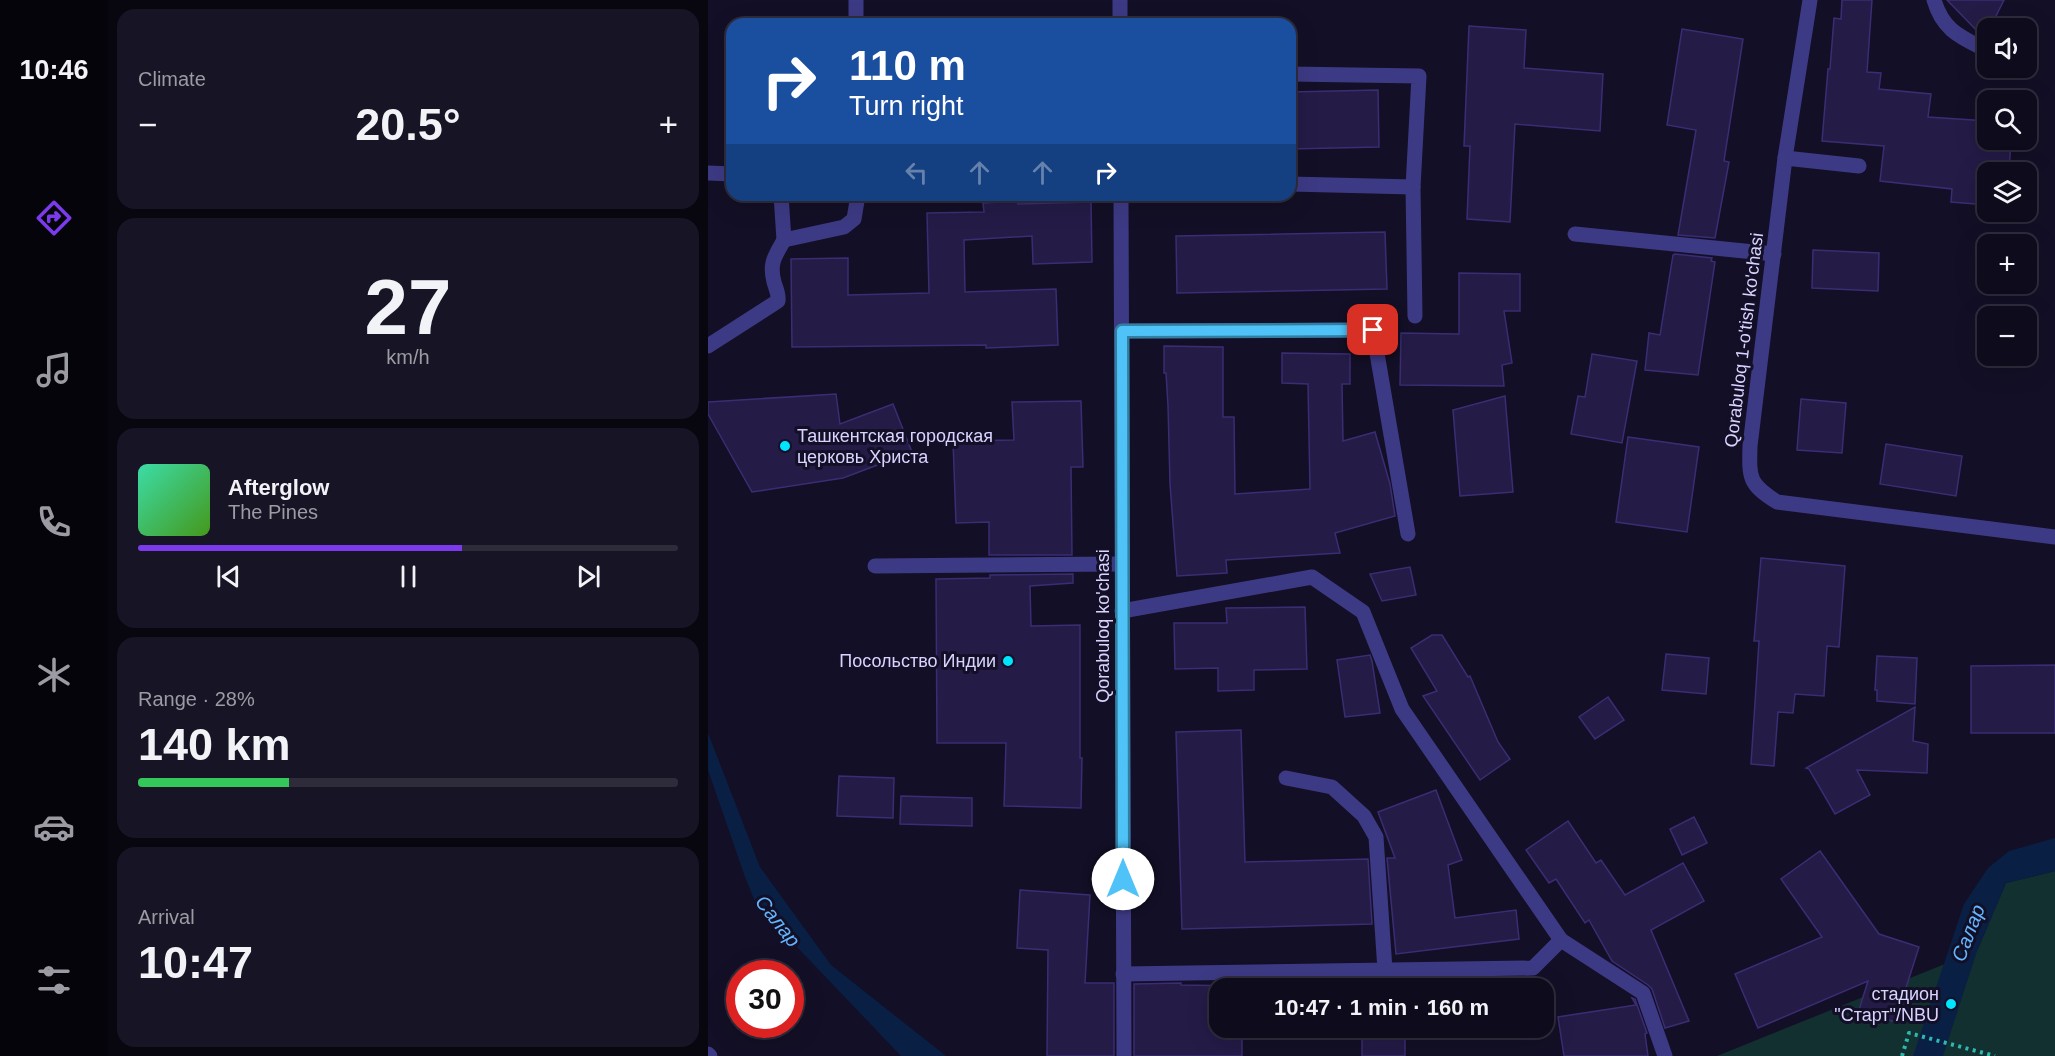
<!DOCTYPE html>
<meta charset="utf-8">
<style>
body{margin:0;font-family:Helvetica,sans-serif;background:#171425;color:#f1f3f6;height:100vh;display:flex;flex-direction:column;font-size:22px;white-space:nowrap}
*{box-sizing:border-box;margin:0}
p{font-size:20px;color:#9b9ba3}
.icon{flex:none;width:33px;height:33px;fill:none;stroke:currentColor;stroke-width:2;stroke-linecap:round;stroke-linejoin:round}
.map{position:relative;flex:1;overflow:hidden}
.drawer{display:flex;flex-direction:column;gap:9px;padding:9px;background:#08060f;width:600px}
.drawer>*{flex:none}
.guide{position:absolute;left:18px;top:18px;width:570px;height:183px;border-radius:18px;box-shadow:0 6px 24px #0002,0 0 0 2px #2e2b3b;background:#1a4fa0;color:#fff;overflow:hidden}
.controls{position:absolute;left:1269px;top:18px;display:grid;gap:12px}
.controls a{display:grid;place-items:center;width:60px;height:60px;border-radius:12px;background:#0e0b1c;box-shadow:0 6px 24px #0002,0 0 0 2px #2e2b3b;font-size:30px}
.speed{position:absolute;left:18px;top:960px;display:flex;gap:12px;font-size:30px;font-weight:700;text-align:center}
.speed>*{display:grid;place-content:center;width:78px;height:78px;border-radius:50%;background:#0e0b1c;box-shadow:0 6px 24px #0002,0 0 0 2px #2e2b3b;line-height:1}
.speed .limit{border:9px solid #d22;background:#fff;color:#111}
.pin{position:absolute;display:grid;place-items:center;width:51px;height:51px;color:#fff;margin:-26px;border-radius:12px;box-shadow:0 3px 9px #0006}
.me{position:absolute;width:66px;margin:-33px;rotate:0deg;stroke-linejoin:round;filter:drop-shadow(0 0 4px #0008)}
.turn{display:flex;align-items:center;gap:21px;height:126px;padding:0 24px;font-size:27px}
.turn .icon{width:78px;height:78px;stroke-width:2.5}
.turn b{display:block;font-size:42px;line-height:51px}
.lanes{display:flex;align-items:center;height:57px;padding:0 24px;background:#0003;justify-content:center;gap:30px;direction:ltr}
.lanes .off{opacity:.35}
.big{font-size:45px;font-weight:800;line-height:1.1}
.drawer .card{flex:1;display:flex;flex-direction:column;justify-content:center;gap:9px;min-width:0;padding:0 21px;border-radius:18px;background:#171425}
.drawer .dial{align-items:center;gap:0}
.dial b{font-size:78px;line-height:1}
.song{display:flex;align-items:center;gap:18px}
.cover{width:72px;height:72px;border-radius:9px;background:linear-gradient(135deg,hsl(160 70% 55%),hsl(100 70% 35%))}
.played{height:6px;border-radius:3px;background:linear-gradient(90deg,#7c3aed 60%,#2e2b3b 60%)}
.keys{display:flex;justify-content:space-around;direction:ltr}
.heat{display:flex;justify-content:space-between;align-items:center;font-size:33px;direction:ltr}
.charge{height:9px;border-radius:4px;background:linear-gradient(90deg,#34c759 28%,#2e2b3b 0)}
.trip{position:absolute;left:501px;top:978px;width:345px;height:60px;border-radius:18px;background:#0e0b1c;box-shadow:0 6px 24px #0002,0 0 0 2px #2e2b3b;font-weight:800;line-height:60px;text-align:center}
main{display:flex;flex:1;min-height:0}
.dock{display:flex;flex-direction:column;width:108px;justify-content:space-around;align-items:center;background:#06040b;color:#9b9ba3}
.dock .icon{width:42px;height:42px}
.dock .selected{color:#7c3aed}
.dock b{font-size:27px;color:#f1f3f6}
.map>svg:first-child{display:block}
.green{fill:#12302f}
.water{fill:#0a1f44}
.building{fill:#241b47;stroke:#3b2d73;stroke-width:1.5}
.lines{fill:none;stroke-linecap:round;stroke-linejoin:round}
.path{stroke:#2fb8b0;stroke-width:4;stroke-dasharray:3 4.5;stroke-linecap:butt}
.minor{stroke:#3d3a85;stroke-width:15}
.route-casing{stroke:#337fa1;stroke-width:15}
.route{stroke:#4fc3f7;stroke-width:10}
.poi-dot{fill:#00e5ff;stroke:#130f26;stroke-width:2}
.labels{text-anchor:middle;stroke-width:6;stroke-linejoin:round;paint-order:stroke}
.street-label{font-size:18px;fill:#d9d4ff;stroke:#130f26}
.poi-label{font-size:18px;fill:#d9d4ff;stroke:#130f26;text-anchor:end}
.water-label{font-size:20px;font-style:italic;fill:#62b6ff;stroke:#130f26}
</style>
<main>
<nav class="dock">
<b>10:46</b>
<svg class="icon selected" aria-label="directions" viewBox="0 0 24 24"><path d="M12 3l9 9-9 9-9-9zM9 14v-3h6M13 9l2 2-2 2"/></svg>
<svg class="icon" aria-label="music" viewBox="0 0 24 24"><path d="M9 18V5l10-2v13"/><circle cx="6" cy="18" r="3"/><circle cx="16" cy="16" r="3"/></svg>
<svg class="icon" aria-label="phone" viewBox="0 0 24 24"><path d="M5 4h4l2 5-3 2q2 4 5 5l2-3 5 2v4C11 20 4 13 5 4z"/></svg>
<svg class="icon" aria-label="climate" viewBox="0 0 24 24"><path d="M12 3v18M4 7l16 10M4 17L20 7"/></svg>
<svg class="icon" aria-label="car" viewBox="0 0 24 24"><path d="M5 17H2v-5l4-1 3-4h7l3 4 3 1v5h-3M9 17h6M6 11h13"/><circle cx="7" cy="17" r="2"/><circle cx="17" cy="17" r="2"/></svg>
<svg class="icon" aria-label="filters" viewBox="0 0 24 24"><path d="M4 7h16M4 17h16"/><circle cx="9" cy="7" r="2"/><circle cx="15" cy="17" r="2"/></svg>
</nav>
<section class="drawer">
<div class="card"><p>Climate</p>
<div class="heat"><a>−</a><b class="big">20.5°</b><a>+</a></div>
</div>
<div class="card dial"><b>27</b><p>km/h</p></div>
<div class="card">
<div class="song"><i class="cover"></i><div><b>Afterglow</b><p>The Pines</p></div></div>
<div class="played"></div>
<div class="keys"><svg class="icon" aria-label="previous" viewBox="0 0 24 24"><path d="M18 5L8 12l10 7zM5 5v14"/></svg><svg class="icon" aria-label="pause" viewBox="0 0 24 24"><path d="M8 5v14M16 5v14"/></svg><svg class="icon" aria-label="next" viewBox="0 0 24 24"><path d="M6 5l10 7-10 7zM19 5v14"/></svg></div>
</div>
<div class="card"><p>Range · 28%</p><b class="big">140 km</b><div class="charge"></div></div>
<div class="card"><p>Arrival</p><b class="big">10:47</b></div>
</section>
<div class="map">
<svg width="1347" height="1056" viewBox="0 0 1347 1056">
<rect width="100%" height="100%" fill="#130f26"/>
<!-- green -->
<path class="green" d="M1347,871V1056H1009L1269,951L1298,883Z"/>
<!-- water -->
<g class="water">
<path d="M0,733L52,867L123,965L238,1056H193L48,904L37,877L0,770Z"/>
<path d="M1347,838V871L1298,883L1269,951L1235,1056H1205L1256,904L1280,868L1301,851Z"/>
</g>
<!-- building -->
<g class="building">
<path d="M1134,0H1164L1159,72L1173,73L1171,89L1223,94L1220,117L1280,121V140H1303L1301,172H1280V205L1243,202L1244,189L1172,181L1176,146L1114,141L1120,69H1122L1126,18L1133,19Z"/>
<path d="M1239,0H1296L1282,28H1280L1277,39Z"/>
<path d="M761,26L818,30L816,68L895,74L892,131L807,124L802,222L759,219L762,146H756Z"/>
<path d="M974,29L1035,39L1016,161L1021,162L1007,238L970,235L988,130L959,125Z"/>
<path d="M670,90L671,147L582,149V92Z"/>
<path d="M310,201V204L383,202L384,262L325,264L324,236L256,240L257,292L348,289L350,345L278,348V345L84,347L83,259L140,258V295L221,293L219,213L276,212L275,203Z"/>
<path d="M677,232L679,289L469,293L468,236Z"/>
<path d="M1105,250L1171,253L1170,291L1104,288Z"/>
<path d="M967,254L1004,258L1003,261L1007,262L990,375L937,370L941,333L952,335L965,255Z"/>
<path d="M751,273L812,274V311H796L804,363L794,365L796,386L692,385L693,333L751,334Z"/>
<path d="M456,346L515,347V417H526L527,494L602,489L600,384L574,383V353L642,354V384H634L635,441L667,432L682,484L687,516L627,533L632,553L518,560L519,573L469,576L462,484L460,406L458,373H456Z"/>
<path d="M884,354L929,361L914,443L863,434L870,396L877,397Z"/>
<path d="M128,394L132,424L185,404L204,452L135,478L44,492L0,414V402Z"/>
<path d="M797,396L805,492L752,496L745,410Z"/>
<path d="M1093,399L1138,403L1134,453L1089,450Z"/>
<path d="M373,401L375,467H363L364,555H281V522L248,523L245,441L306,440L304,402Z"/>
<path d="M920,437L991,447L979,532L908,522Z"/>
<path d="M1178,444L1254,456L1248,496L1172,484Z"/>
<path d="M1053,558L1137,566L1131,647L1119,646L1116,696L1087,694L1085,713L1070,712L1066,766L1043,764L1051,641H1046Z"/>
<path d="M702,567L708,595L674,601L662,574Z"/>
<path d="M365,574V583L322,586L323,626L372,625V758H374L373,808L296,806L298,743H229L228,579L282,578V575Z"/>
<path d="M597,607L599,669L546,670V690L510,691V668L467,669L466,623H519L518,608Z"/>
<path d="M724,635H734L760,677L762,676L790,742L802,759L772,780L715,696L729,691L703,648Z"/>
<path d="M958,654L1001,658L998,694L954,690Z"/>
<path d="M662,655L664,661L672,713L637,717L629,660Z"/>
<path d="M1169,656L1209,658L1207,704L1169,701V690H1167Z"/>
<path d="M1347,665V733H1263V666Z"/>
<path d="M900,697L916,720L887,739L871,717Z"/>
<path d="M1207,707L1205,741L1220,744L1219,773L1149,770L1162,795L1127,814L1101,769L1098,768Z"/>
<path d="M533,730L537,862L660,859L664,924L474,929L468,732Z"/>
<path d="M131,776L186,778L185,818L129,816Z"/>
<path d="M728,790L754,860L740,865L747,918L808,910L811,939L688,954L679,858H687L670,812Z"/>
<path d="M193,796L264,798V826L192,824Z"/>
<path d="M986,817L999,843L974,855L962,829Z"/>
<path d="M860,821L888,863L893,860L917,895L975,863L996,901L943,930L981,1021L957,1028L944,989L940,985L904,961L881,920L877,923L848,879L841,883L818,850Z"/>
<path d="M1112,851L1171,934L1211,947L1187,1022L1151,1010L1160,981L1050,1028L1027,974L1114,937L1073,879Z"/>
<path d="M312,890L382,895L377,983H406V1056H339L340,950L309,948Z"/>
<path d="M473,983V985L534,986V988H512V1028H534V1056H426V984Z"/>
<path d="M924,998L927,999L939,1033L937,1034L940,1056H856L850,1017L928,1005Z"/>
<path d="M654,1031L697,1032V1056H654Z"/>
</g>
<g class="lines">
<!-- path -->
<path class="path" d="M1194,1056L1201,1033L1287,1056"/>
<!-- minor -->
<g class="minor">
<path d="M148,0V24"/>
<path d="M412,0V24"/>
<path d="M1102,0L1077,158L1042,446C1041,479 1041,484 1069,502L1347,537"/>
<path d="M1226,0C1235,31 1253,37 1280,51"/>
<path d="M582,74L711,76L705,187L582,184"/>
<path d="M1077,158L1151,166"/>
<path d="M0,173L24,174"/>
<path d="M705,187L707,316"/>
<path d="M73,195L76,240L136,227L146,219L150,195"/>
<path d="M413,195L416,1056"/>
<path d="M867,234L1066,254"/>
<path d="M414,331L665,330L700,534"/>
<path d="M0,346L70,301C71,294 68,289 66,282C61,263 67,256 76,240"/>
<path d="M167,566L414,564"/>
<path d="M414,611L604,577L655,612L694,709L853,940L935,993L957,1056"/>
<path d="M578,778L624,787L656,816L668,837L677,970"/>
<path d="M415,974L825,968L853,940"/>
<path d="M0,1054L2,1056"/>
</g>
</g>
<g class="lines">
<!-- route casing -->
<g class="route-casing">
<path id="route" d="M415,879L414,331L665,330"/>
</g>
<!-- route -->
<use href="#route" class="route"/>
</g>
<!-- markers -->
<g class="poi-dot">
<circle cx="77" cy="446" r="6"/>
<circle cx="300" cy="661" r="6"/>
<circle cx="1243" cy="1004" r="6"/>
</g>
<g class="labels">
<!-- street labels -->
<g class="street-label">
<text transform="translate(1036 340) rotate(-83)" y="6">Qorabuloq 1-o'tish ko'chasi</text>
<text transform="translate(395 626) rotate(-90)" y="6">Qorabuloq ko'chasi</text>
</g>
<!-- poi labels -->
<g class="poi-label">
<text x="89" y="442" text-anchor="start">Ташкентская городская<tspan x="89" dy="21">церковь Христа</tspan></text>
<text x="288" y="667">Посольство Индии</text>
<text x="1231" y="1000">стадион<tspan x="1231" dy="21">"Старт"/NBU</tspan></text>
</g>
<!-- water labels -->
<g class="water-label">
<text transform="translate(70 921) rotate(52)" y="7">Салар</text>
<text transform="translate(1260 933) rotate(-69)" y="7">Салар</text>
</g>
</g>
</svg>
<div class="controls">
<a><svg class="icon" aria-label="sound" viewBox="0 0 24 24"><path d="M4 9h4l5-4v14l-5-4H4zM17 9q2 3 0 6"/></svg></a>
<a><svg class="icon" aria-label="search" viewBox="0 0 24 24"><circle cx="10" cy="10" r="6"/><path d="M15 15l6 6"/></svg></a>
<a><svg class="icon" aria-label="layers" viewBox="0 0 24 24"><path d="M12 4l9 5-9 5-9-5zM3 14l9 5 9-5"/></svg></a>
<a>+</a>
<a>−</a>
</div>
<div class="speed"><div class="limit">30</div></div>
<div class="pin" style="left:665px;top:330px;background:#d93025"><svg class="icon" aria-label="arrive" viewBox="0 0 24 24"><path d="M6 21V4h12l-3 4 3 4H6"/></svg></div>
<svg class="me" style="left:415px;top:879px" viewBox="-20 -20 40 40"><circle r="19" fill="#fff"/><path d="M0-13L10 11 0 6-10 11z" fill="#4fc3f7"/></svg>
<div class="trip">10:47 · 1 min · 160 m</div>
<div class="guide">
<div class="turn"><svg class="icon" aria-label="right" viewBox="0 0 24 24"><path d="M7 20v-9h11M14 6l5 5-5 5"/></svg><div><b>110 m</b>Turn right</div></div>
<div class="lanes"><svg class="icon off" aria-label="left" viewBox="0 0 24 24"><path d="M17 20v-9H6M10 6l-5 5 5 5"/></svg><svg class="icon off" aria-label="ahead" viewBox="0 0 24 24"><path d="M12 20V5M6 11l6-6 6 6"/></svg><svg class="icon off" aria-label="ahead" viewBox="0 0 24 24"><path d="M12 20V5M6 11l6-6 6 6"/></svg><svg class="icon" aria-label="right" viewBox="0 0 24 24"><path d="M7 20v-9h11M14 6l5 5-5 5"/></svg></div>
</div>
</div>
</main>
